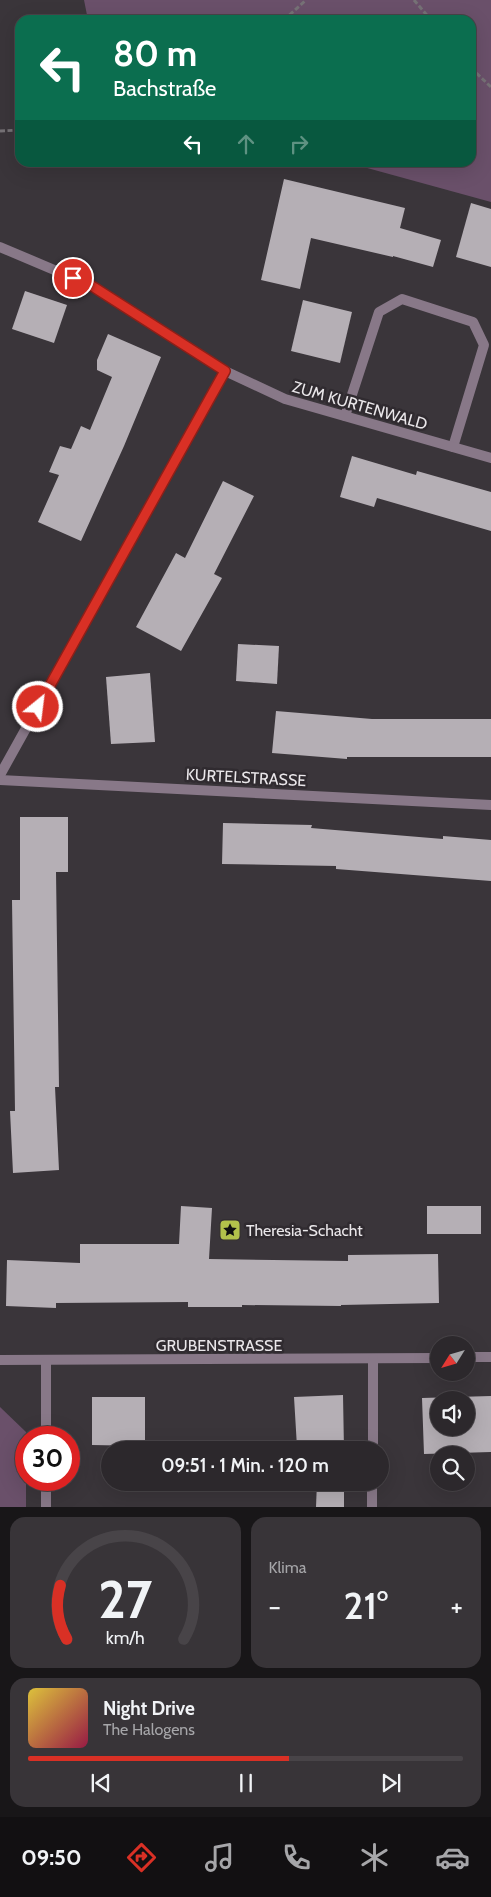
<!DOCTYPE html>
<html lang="de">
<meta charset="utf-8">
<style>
body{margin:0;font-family:Cabin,sans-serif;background:#383438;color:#f1f3f6;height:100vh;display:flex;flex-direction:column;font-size:19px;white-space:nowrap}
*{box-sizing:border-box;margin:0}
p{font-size:16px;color:#a6a6a9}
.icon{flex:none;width:28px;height:28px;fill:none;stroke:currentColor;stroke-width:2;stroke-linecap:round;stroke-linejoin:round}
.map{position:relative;height:1507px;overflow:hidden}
.drawer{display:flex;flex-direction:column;gap:10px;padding:10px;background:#181618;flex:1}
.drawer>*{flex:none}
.banner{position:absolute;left:15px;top:15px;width:461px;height:152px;border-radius:15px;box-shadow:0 5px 20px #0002,0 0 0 1px #484448;background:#0b6e4f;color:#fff;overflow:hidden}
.needle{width:32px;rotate:233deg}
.buttons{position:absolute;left:430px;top:1336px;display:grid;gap:10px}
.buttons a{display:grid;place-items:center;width:45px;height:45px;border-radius:50%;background:#2c282c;box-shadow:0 5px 20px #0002,0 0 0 1px #484448;font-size:25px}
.speed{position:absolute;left:15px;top:1426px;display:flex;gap:10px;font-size:25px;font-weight:700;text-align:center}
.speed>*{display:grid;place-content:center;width:65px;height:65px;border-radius:50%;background:#2c282c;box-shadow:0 5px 20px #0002,0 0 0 1px #484448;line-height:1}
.speed .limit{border:8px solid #d22;background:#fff;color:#111}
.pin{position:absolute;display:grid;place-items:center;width:42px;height:42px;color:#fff;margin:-21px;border:2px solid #fff;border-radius:50%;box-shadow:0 1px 5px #0007}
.me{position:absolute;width:55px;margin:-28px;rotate:29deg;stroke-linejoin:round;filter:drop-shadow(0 0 4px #0008)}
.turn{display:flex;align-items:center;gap:18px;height:105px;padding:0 15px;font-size:22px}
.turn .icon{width:65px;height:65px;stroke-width:2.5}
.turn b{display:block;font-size:35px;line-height:42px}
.lanes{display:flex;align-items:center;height:48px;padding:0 15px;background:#0003;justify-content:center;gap:25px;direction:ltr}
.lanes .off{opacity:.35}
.big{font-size:38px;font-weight:600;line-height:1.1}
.drawer .widget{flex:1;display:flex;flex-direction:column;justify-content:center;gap:8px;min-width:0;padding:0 18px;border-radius:15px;background:#383438}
.drawer .dial{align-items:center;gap:0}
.dial svg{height:130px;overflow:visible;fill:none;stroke:#484448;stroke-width:7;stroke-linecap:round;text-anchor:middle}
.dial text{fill:#f1f3f6;stroke:none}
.song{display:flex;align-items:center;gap:15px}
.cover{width:60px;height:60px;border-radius:8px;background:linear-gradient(135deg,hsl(50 70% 55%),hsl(340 70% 35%))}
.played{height:5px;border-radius:2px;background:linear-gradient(90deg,#d93025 60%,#484448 60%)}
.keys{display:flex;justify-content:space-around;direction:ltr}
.heat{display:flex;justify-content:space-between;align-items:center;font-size:28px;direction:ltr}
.drawer .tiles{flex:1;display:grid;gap:10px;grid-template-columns:1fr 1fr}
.widget:last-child{grid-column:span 2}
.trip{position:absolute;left:101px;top:1441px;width:288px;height:50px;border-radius:25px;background:#2c282c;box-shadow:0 5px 20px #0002,0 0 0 1px #484448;font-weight:600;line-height:50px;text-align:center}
.menu{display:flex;height:80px;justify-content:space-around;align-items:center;background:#121012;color:#a6a6a9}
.menu .icon{width:35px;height:35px}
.menu .active{color:#d93025}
.menu b{font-size:22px;color:#f1f3f6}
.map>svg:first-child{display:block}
.green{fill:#6a506a}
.building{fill:#b5afb5;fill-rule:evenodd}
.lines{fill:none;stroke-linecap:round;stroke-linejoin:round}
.path{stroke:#767276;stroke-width:3;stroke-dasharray:5 2.5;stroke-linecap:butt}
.lane{stroke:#887888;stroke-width:10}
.street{stroke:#887888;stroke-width:10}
.route-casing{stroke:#8d1f18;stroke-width:12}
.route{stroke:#d93025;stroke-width:9}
.labels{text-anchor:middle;stroke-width:5;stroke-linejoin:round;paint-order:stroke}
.street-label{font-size:16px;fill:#eae7ea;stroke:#302b30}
.poi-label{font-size:16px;fill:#eae7ea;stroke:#302b30;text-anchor:start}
</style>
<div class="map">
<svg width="491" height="1507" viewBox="0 0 491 1507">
<rect width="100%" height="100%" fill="#3a353a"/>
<!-- green -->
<g class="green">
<path d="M84,0H491V202L349,163L471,162V20H88Z"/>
<path d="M0,1407L26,1432V1507H0Z"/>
</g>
<!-- building -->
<g class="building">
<path d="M284,179L405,208L400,228L441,240L433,267L393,256V257L311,238L300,289L261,280Z"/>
<path d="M471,203L491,209V267L456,257Z"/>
<path d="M25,291L67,305L54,343L12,329Z"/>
<path d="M303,300L352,312L340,363L291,351Z"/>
<path d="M108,334L161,357L124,446L81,541L38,522L59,475L49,472L60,446L71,449L81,426L90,430L112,377L97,370V360Z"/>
<path d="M352,456L416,475L417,471L491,492V531L377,498L374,507L340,497Z"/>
<path d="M223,481L254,496L214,574L222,578L181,651L136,627L176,553L185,558Z"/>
<path d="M238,644L279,646L277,684L236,681Z"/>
<path d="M150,673L155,742L111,744L106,677Z"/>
<path d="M276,711L372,719H491V757H347V759L272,753Z"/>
<path d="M20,817H68V872H56L59,1087H55L59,1170L13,1173L10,1111H15L12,900H20Z"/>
<path d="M223,823L312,825L311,828L443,839V836L491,840V881L336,869V866L222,864Z"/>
<path d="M181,1206L212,1208L209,1259L348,1261V1255L438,1254L439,1303L341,1305V1306L242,1305V1307H188V1302L56,1303V1308L6,1306L7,1260L80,1263V1244H179Z"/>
<rect x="427" y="1206" width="54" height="28"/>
<path d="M343,1395L344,1450H317V1447H297L294,1397Z"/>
<path d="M491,1396V1452L424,1454L422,1398ZM439,1400H466V1428H439Z"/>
<path d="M92,1397H145V1446L92,1445Z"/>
<path d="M317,1482H344V1507H316Z"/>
</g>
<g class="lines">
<!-- path -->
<g class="path">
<path d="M414,0L431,20"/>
<path d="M284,20L306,0"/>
<path d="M471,68L491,87"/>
<path d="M0,131L20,130"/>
</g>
<!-- lane -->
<path class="lane" d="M345,416L379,312L402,299L473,322L484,345L453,447"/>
<!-- street -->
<g class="street">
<path d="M0,247L92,286L225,371L285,399L491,458"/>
<path d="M0,775L225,371"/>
<path d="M0,780L491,805"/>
<path d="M466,1357H491"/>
<path d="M0,1360L439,1358"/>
<path d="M46,1438V1361"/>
<path d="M373,1450V1359"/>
<path d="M46,1507V1480"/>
<path d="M372,1507V1482"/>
</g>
</g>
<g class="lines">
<!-- route casing -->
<g class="route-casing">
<path id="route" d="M38,707L225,371L92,286L73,278"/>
</g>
<!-- route -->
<use href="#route" class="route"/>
</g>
<!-- icons -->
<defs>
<g id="sight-square" transform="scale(1.125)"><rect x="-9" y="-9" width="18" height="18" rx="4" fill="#b3c24b" stroke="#302b30"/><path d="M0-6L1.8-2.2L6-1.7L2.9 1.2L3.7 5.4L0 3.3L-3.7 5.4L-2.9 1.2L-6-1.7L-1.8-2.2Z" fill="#111"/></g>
</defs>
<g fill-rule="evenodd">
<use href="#sight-square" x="230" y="1230"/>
</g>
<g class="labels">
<!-- street labels -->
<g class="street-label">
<text transform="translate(360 405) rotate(16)" y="6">ZUM KURTENWALD</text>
<text transform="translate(246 777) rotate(3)" y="6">KURTELSTRASSE</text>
<text x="219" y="1351">GRUBENSTRASSE</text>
</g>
<!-- poi labels -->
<g class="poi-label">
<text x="246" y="1236">Theresia-Schacht</text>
</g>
</g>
</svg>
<div class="buttons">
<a><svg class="needle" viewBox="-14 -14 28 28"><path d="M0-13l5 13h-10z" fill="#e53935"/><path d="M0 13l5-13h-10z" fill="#a6a6a9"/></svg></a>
<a><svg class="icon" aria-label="sound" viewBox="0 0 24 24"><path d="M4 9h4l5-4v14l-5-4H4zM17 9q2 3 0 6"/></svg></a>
<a><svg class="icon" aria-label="search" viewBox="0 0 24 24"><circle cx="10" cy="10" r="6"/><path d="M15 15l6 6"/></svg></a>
</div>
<div class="speed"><div class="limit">30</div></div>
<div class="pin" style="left:73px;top:278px;background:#d93025"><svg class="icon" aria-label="arrive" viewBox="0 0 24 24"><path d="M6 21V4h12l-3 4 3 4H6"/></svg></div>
<svg class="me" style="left:38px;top:707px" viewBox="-20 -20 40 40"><circle r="17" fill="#d93025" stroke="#fff" stroke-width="3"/><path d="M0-11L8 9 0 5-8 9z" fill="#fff"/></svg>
<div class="trip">09:51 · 1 Min. · 120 m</div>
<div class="banner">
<div class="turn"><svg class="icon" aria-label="left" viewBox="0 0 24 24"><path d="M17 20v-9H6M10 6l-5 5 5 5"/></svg><div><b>80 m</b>Bachstraße</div></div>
<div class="lanes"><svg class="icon" aria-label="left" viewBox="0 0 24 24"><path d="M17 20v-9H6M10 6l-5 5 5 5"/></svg><svg class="icon off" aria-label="ahead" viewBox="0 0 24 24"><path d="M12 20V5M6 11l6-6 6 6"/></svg><svg class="icon off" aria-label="right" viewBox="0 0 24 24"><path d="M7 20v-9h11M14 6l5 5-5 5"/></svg></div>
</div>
</div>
<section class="drawer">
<div class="tiles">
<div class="widget dial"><svg viewBox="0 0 100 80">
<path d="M14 69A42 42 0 1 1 86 69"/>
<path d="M14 69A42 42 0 0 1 10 36" stroke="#d93025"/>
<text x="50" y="56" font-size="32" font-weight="700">27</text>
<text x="50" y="72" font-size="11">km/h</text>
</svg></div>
<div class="widget"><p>Klima</p>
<div class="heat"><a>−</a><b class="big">21°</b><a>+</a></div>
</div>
<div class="widget">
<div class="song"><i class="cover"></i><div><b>Night Drive</b><p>The Halogens</p></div></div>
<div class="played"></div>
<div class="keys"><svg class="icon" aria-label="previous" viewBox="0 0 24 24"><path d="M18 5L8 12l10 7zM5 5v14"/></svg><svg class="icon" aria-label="pause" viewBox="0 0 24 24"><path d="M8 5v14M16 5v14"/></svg><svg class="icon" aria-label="next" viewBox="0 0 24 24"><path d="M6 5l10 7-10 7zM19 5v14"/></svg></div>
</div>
</div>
</section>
<nav class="menu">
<b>09:50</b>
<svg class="icon active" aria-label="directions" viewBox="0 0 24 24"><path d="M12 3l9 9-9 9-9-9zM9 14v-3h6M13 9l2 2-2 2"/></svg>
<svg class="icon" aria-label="music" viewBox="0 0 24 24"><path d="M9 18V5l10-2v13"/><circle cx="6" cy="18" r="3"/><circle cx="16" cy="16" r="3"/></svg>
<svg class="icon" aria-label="phone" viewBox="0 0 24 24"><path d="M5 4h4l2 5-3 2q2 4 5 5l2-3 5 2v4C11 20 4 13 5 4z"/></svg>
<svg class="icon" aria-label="climate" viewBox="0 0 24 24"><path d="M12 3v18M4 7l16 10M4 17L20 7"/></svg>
<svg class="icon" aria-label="car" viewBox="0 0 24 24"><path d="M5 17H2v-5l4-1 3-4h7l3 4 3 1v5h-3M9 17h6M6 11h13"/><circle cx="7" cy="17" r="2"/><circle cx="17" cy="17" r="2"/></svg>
</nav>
